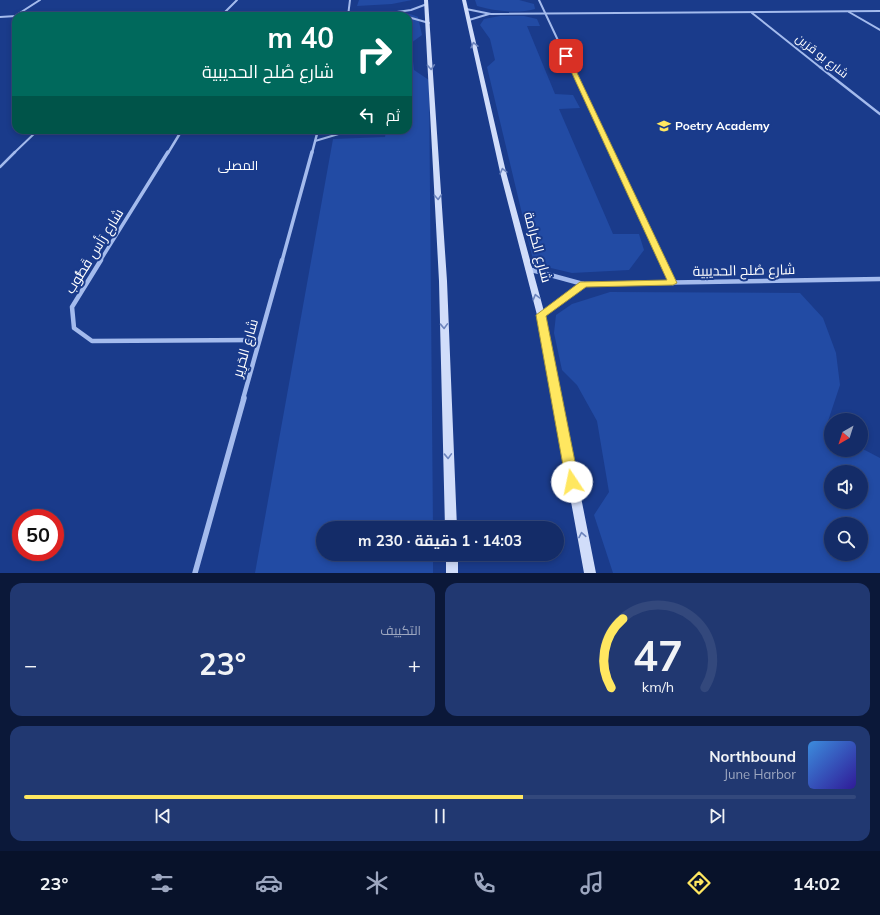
<!DOCTYPE html>
<html lang="ar">
<meta charset="utf-8">
<style>
body{margin:0;font-family:Mulish,Cairo,sans-serif;background:#213871;color:#f1f3f6;direction:rtl;height:100vh;display:flex;flex-direction:column;font-size:15px;white-space:nowrap}
*{box-sizing:border-box;margin:0}
p{font-size:13px;color:#9da7c0}
.icon{flex:none;width:22px;height:22px;fill:none;stroke:currentColor;stroke-width:2;stroke-linecap:round;stroke-linejoin:round}
.map{position:relative;height:573px;overflow:hidden;direction:ltr}
.side{display:flex;flex-direction:column;gap:10px;padding:10px;background:#0b1839;flex:1}
.side>*{flex:none}
.top-card{position:absolute;left:12px;top:12px;width:400px;height:122px;border-radius:12px;box-shadow:0 2px 6px #0003,0 0 0 1px #33487c;direction:rtl;background:#00695c;color:#fff;overflow:hidden}
.needle{width:26px;rotate:219deg}
.tools{position:absolute;left:824px;top:413px;display:grid;gap:8px}
.tools a{display:grid;place-items:center;width:44px;height:44px;border-radius:50%;background:#142c68;box-shadow:0 2px 6px #0003,0 0 0 1px #33487c;font-size:20px}
.speed{position:absolute;left:12px;top:509px;display:flex;gap:8px;font-size:20px;font-weight:700;text-align:center}
.speed>*{display:grid;place-content:center;width:52px;height:52px;border-radius:50%;background:#142c68;box-shadow:0 2px 6px #0003,0 0 0 1px #33487c;line-height:1}
.speed .limit{border:6px solid #d22;background:#fff;color:#111}
.pin{position:absolute;display:grid;place-items:center;width:34px;height:34px;color:#fff;margin:-17px;border-radius:8px;box-shadow:0 2px 6px #0006}
.me{position:absolute;width:44px;margin:-22px;rotate:349deg;stroke-linejoin:round;filter:drop-shadow(0 0 3px #0008)}
.turn{display:flex;align-items:center;gap:14px;height:84px;padding:0 12px;font-size:18px}
.turn .icon{width:52px;height:52px;stroke-width:2.5}
.turn b{display:block;font-size:28px;line-height:34px}
.then{display:flex;align-items:center;height:38px;padding:0 12px;background:#0003;gap:8px;font-size:15px}
.big{font-size:30px;font-weight:700;line-height:1.1}
.side .widget{flex:1;display:flex;flex-direction:column;justify-content:center;gap:6px;min-width:0;padding:0 14px;border-radius:12px;background:#213871}
.side .dial{align-items:center;gap:0}
.dial svg{height:104px;overflow:visible;fill:none;stroke:#33487c;stroke-width:7;stroke-linecap:round;text-anchor:middle}
.dial text{fill:#f1f3f6;stroke:none}
.song{display:flex;align-items:center;gap:12px}
.cover{width:48px;height:48px;border-radius:6px;background:linear-gradient(135deg,hsl(210 70% 55%),hsl(250 70% 35%))}
.played{height:4px;border-radius:2px;background:linear-gradient(90deg,#ffe760 60%,#33487c 60%)}
.keys{display:flex;justify-content:space-around;direction:ltr}
.heat{display:flex;justify-content:space-between;align-items:center;font-size:22px;direction:ltr}
.side .tiles{flex:1;display:grid;gap:10px;grid-template-columns:1fr 1fr}
.widget:last-child{grid-column:span 2}
.trip{position:absolute;left:316px;top:521px;width:248px;height:40px;border-radius:20px;background:#142c68;box-shadow:0 2px 6px #0003,0 0 0 1px #33487c;font-weight:700;line-height:40px;text-align:center;direction:rtl}
.tabs{display:flex;height:64px;justify-content:space-around;align-items:center;background:#08122a;color:#9da7c0}
.tabs .icon{width:28px;height:28px}
.tabs .active{color:#ffe760}
.tabs b{font-size:18px;color:#f1f3f6}
.map>svg:first-child{display:block}
.green{fill:#224ba4;fill-rule:evenodd}
.lines{fill:none;stroke-linecap:round;stroke-linejoin:round}
.lane-far1{stroke:#a4bbed;stroke-width:2}
.lane{stroke:#a4bbed;stroke-width:2.5}
.street-far4{stroke:#a4bbed;stroke-width:2}
.street-far3{stroke:#a4bbed;stroke-width:2.5}
.street-far2{stroke:#a4bbed;stroke-width:3.5}
.street-far1{stroke:#a4bbed;stroke-width:4.5}
.street{stroke:#a4bbed;stroke-width:5.5}
.secondary{fill:#d1ddfa;fill-rule:evenodd}
.oneway{stroke:#6c84bd}
.route{fill:#ffe760;stroke:#a6963e}
.labels{text-anchor:middle;stroke-width:4;stroke-linejoin:round;paint-order:stroke}
.far-street-label{font-size:12px;fill:#fff;stroke:#1a3b8b}
.far-poi-label{font-size:12px;font-weight:bold;fill:#fff;stroke:#1a3b8b;text-anchor:start}
.far-neighbourhood-label{font-size:13px;fill:#fff;stroke:#1a3b8b}
.street-label{font-size:14px;fill:#fff;stroke:#1a3b8b}
</style>
<div class="map">
<svg width="880" height="573" viewBox="0 0 880 573">
<rect width="100%" height="100%" fill="#1a3b8b"/>
<!-- green -->
<g class="green">
<path d="M359,0H412L392,4L357,6Z"/>
<path d="M475,0H519L534,4L535,9C517,14 495,11 477,6Z"/>
<path d="M370,12C386,12 403,10 418,17L422,35L411,43L414,70L429,80L433,528H323V554H433V573H255L333,139L385,137L386,130H408V16H359Z"/>
<path d="M500,16H524L537,19L540,26H527L555,94L573,95L580,108L559,109L613,234H639L644,250L629,270L572,273L534,264L487,67L495,60L490,39L480,25L484,19Z"/>
<path d="M610,292L800,293L823,318L836,353L840,385L828,421L829,447H831V450H861V448L880,458V573H613L594,515L609,492L597,421L577,385L562,370L554,333L556,315L572,304ZM831,472H861V502H831ZM831,524H861V554H831Z"/>
</g>
<g class="lines">
<!-- lane-far1 -->
<g class="lane-far1">
<path d="M315,141L352,130"/>
<path d="M14,153L38,130"/>
</g>
<!-- lane -->
<path class="lane" d="M0,167L15,152"/>
<!-- street-far4 -->
<g class="street-far4">
<path d="M539,0L571,68"/>
<path d="M466,9L491,14L880,11"/>
<path d="M849,12L880,30"/>
<path d="M752,13L821,68"/>
<path d="M394,14L405,16"/>
<path d="M222,15L237,0"/>
<path d="M15,16L40,0"/>
<path d="M68,16L390,13L411,10L427,4"/>
<path d="M348,16L350,0"/>
<path d="M0,17L16,16"/>
<path d="M408,17L429,23"/>
<path d="M469,20L489,14"/>
</g>
<!-- street-far3 -->
<g class="street-far3">
<path d="M571,67L611,153"/>
<path d="M820,67L880,114"/>
<path d="M168,153L182,130"/>
<path d="M312,153L318,130"/>
</g>
<!-- street-far2 -->
<g class="street-far2">
<path d="M611,152L663,261"/>
<path d="M100,261L168,152"/>
<path d="M282,261L312,152"/>
</g>
<!-- street-far1 -->
<g class="street-far1">
<path d="M101,260L72,307L74,328L92,341L259,340"/>
<path d="M662,260L673,283"/>
<path d="M528,269L583,284L880,279"/>
<path d="M541,315L583,284"/>
<path d="M243,399L282,260"/>
</g>
<!-- street -->
<path class="street" d="M195,573L244,398"/>
<!-- secondary -->
<g class="secondary">
<path d="M424,0H428L447,281L457,528H445L439,281Z"/>
<path d="M462,0H466L506,172L545,315L596,573H584L537,315L500,172Z"/>
<rect x="446" y="554" width="12" height="19"/>
</g>
</g>
<!-- one-way arrows -->
<defs><path id="oneway-chevron" d="M-2-3.5L2.5 0L-2 3.5" fill="none" stroke-width="1.6" stroke-linecap="round" stroke-linejoin="round"/></defs>
<g class="oneway">
<use href="#oneway-chevron" transform="translate(474 45) rotate(-103)"/>
<use href="#oneway-chevron" transform="translate(431 67) rotate(87)"/>
<use href="#oneway-chevron" transform="translate(503 171) rotate(-104)"/>
<use href="#oneway-chevron" transform="translate(438 197) rotate(87)"/>
<use href="#oneway-chevron" transform="translate(536 297) rotate(-105)"/>
<use href="#oneway-chevron" transform="translate(444 326) rotate(88)"/>
<use href="#oneway-chevron" transform="translate(448 456) rotate(88)"/>
<use href="#oneway-chevron" transform="translate(582 535) rotate(-101)"/>
</g>
<!-- route -->
<path class="route" d="M566,54L569,56L677,283L673,285L586,287L546,316L579,482L577,486L572,487L568,486L566,482L536,315L580,282L667,280L564,56Z"/>
<!-- icons -->
<defs>
<g id="school-bare" transform="scale(1.08)"><path d="M0-5L7-2L0 1L-7-2ZM-4 1L0 2.5L4 1V4Q0 6-4 4Z" fill="#ffe760" stroke="#1a3b8b" stroke-width="2.5" paint-order="stroke"/></g>
</defs>
<g fill-rule="evenodd">
<use href="#school-bare" x="664" y="126"/>
</g>
<g class="labels">
<!-- far-street labels -->
<g class="far-street-label">
<text transform="translate(822 56) rotate(38)" y="4">شارع بو قرَين</text>
</g>
<!-- far-poi labels -->
<g class="far-poi-label">
<text x="675" y="130">Poetry Academy</text>
</g>
<!-- far-neighbourhood labels -->
<g class="far-neighbourhood-label">
<text x="238" y="170">المصلى</text>
</g>
<!-- street labels -->
<g class="street-label">
<text transform="translate(538 247) rotate(75)" y="5">شارع الكرامة</text>
<text transform="translate(94 251) rotate(-58)" y="5">شارع رَأس قَطُّوب</text>
<text transform="translate(744 270) rotate(-1)" y="5">شارع صُلح الحديبية</text>
<text transform="translate(245 348) rotate(-74)" y="5">شارع الحَرِير</text>
</g>
</g>
</svg>
<div class="tools">
<a><svg class="needle" viewBox="-14 -14 28 28"><path d="M0-13l5 13h-10z" fill="#e53935"/><path d="M0 13l5-13h-10z" fill="#9da7c0"/></svg></a>
<a><svg class="icon" aria-label="sound" viewBox="0 0 24 24"><path d="M4 9h4l5-4v14l-5-4H4zM17 9q2 3 0 6"/></svg></a>
<a><svg class="icon" aria-label="search" viewBox="0 0 24 24"><circle cx="10" cy="10" r="6"/><path d="M15 15l6 6"/></svg></a>
</div>
<div class="speed"><div class="limit">50</div></div>
<div class="pin" style="left:566px;top:56px;background:#d93025"><svg class="icon" aria-label="arrive" viewBox="0 0 24 24"><path d="M6 21V4h12l-3 4 3 4H6"/></svg></div>
<svg class="me" style="left:572px;top:482px" viewBox="-20 -20 40 40"><circle r="19" fill="#fff"/><path d="M0-13L10 11 0 6-10 11z" fill="#ffe760"/></svg>
<div class="trip">14:03 · 1 دقيقة · 230 m</div>
<div class="top-card">
<div class="turn"><svg class="icon" aria-label="right" viewBox="0 0 24 24"><path d="M7 20v-9h11M14 6l5 5-5 5"/></svg><div><b>40 m</b>شارع صُلح الحديبية</div></div>
<div class="then">ثم<svg class="icon" aria-label="left" viewBox="0 0 24 24"><path d="M17 20v-9H6M10 6l-5 5 5 5"/></svg></div>
</div>
</div>
<section class="side">
<div class="tiles">
<div class="widget dial"><svg viewBox="0 0 100 80">
<path d="M14 69A42 42 0 1 1 86 69"/>
<path d="M14 69A42 42 0 0 1 23 16" stroke="#ffe760"/>
<text x="50" y="56" font-size="32" font-weight="700">47</text>
<text x="50" y="72" font-size="11">km/h</text>
</svg></div>
<div class="widget"><p>التكييف</p>
<div class="heat"><a>−</a><b class="big">23°</b><a>+</a></div>
</div>
<div class="widget">
<div class="song"><i class="cover"></i><div><b>Northbound</b><p>June Harbor</p></div></div>
<div class="played"></div>
<div class="keys"><svg class="icon" aria-label="previous" viewBox="0 0 24 24"><path d="M18 5L8 12l10 7zM5 5v14"/></svg><svg class="icon" aria-label="pause" viewBox="0 0 24 24"><path d="M8 5v14M16 5v14"/></svg><svg class="icon" aria-label="next" viewBox="0 0 24 24"><path d="M6 5l10 7-10 7zM19 5v14"/></svg></div>
</div>
</div>
</section>
<nav class="tabs">
<b>14:02</b>
<svg class="icon active" aria-label="directions" viewBox="0 0 24 24"><path d="M12 3l9 9-9 9-9-9zM9 14v-3h6M13 9l2 2-2 2"/></svg>
<svg class="icon" aria-label="music" viewBox="0 0 24 24"><path d="M9 18V5l10-2v13"/><circle cx="6" cy="18" r="3"/><circle cx="16" cy="16" r="3"/></svg>
<svg class="icon" aria-label="phone" viewBox="0 0 24 24"><path d="M5 4h4l2 5-3 2q2 4 5 5l2-3 5 2v4C11 20 4 13 5 4z"/></svg>
<svg class="icon" aria-label="climate" viewBox="0 0 24 24"><path d="M12 3v18M4 7l16 10M4 17L20 7"/></svg>
<svg class="icon" aria-label="car" viewBox="0 0 24 24"><path d="M5 17H2v-5l4-1 3-4h7l3 4 3 1v5h-3M9 17h6M6 11h13"/><circle cx="7" cy="17" r="2"/><circle cx="17" cy="17" r="2"/></svg>
<svg class="icon" aria-label="filters" viewBox="0 0 24 24"><path d="M4 7h16M4 17h16"/><circle cx="9" cy="7" r="2"/><circle cx="15" cy="17" r="2"/></svg>
<b>23°</b>
</nav>
